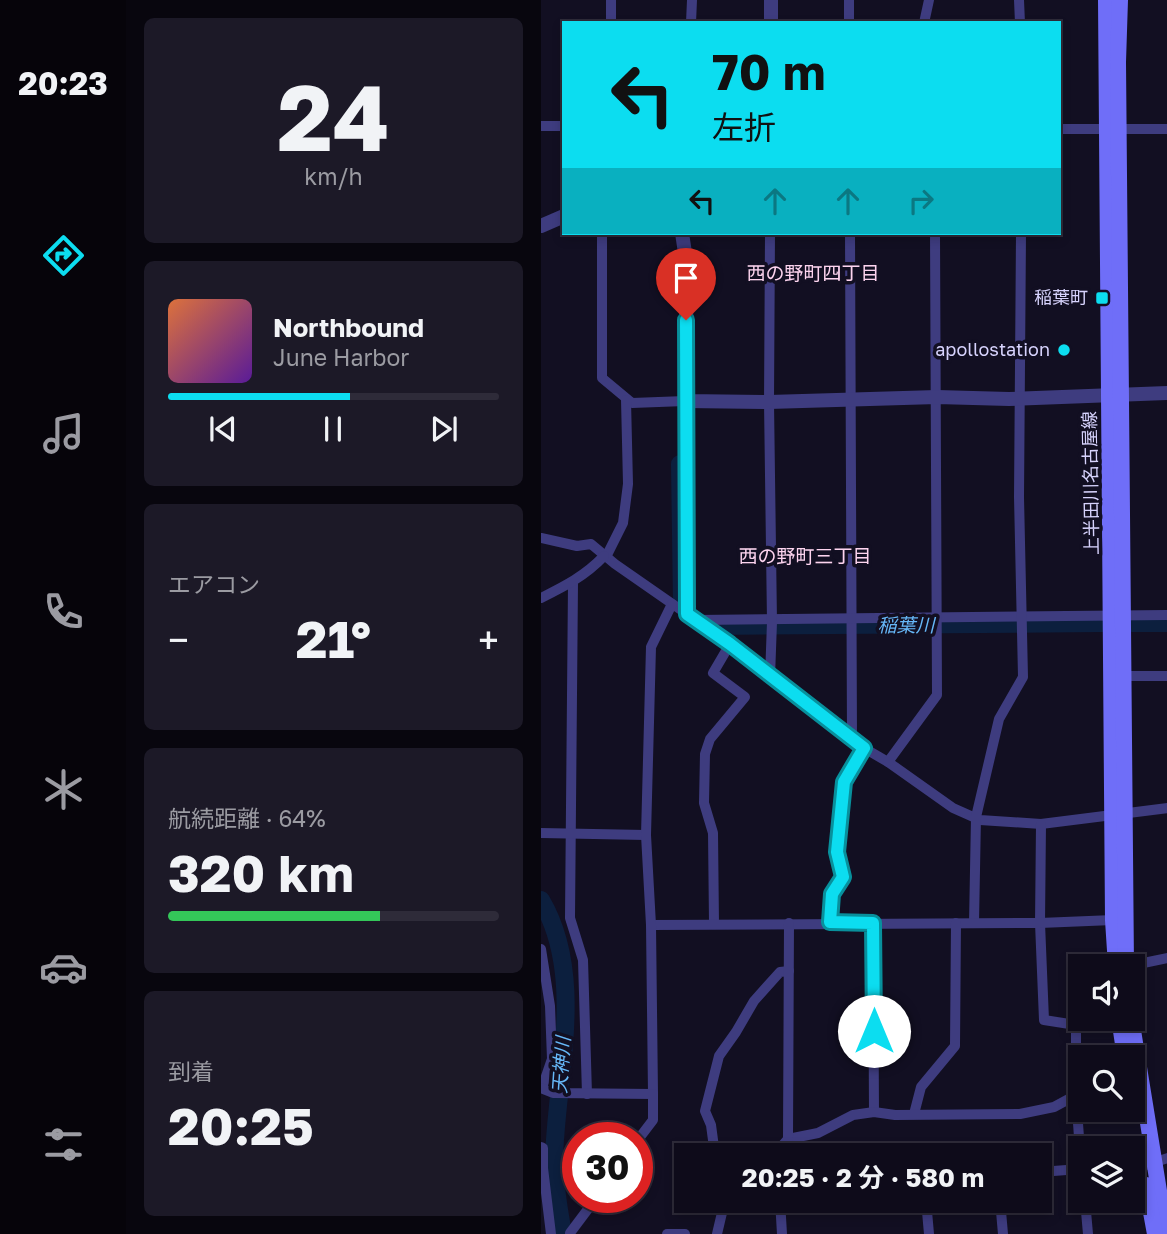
<!DOCTYPE html>
<html lang="ja">
<meta charset="utf-8">
<style>
body{margin:0;font-family:"Golos Text","Noto Sans JP",sans-serif;background:#1c1927;color:#f1f3f6;height:100vh;display:flex;flex-direction:column;font-size:26px;white-space:nowrap}
*{box-sizing:border-box;margin:0}
p{font-size:23px;color:#9b9ba2}
.icon{flex:none;width:38px;height:38px;fill:none;stroke:currentColor;stroke-width:2;stroke-linecap:round;stroke-linejoin:round}
.map{position:relative;flex:1;overflow:hidden}
.panel{display:flex;flex-direction:column;gap:18px;padding:18px;background:#08060e;width:415px}
.panel>*{flex:none}
.hud{position:absolute;left:21px;top:21px;width:499px;height:214px;border-radius:0px;box-shadow:0 4px 10px #0003,0 0 0 2px #2e2b39;background:#0cddf0;color:#111;overflow:hidden}
.tools{position:absolute;left:527px;top:954px;display:grid;gap:14px}
.tools a{display:grid;place-items:center;width:77px;height:77px;border-radius:0px;background:#0e0b1a;box-shadow:0 4px 10px #0003,0 0 0 2px #2e2b39;font-size:35px}
.speed{position:absolute;left:21px;top:1122px;display:flex;gap:14px;font-size:35px;font-weight:700;text-align:center}
.speed>*{display:grid;place-content:center;width:91px;height:91px;border-radius:50%;background:#0e0b1a;box-shadow:0 4px 10px #0003,0 0 0 2px #2e2b39;line-height:1}
.speed .limit{border:10px solid #d22;background:#fff;color:#111}
.pin{position:absolute;display:grid;place-items:center;width:60px;height:60px;color:#fff;margin:-72px -30px;border-radius:50% 50% 50% 0;rotate:-45deg;box-shadow:0 0 7px #0007}
.pin .icon{rotate:45deg}
.me{position:absolute;width:77px;margin:-38px;rotate:0deg;stroke-linejoin:round;filter:drop-shadow(0 0 5px #0008)}
.turn{display:flex;align-items:center;gap:24px;height:147px;padding:0 35px;font-size:32px}
.turn .icon{width:91px;height:91px;stroke-width:2.5}
.turn b{display:block;font-size:49px;line-height:60px}
.lanes{display:flex;align-items:center;height:66px;padding:0 35px;background:#0003;justify-content:center;gap:35px;direction:ltr}
.lanes .off{opacity:.35}
.big{font-size:52px;font-weight:700;line-height:1.1}
.panel .widget{flex:1;display:flex;flex-direction:column;justify-content:center;gap:10px;min-width:0;padding:0 24px;border-radius:10px;background:#1c1927}
.panel .dial{align-items:center;gap:0}
.dial b{font-size:91px;line-height:1}
.song{display:flex;align-items:center;gap:21px}
.cover{width:84px;height:84px;border-radius:10px;background:linear-gradient(135deg,hsl(20 70% 55%),hsl(270 70% 35%))}
.played{height:7px;border-radius:4px;background:linear-gradient(90deg,#0cddf0 55%,#2e2b39 55%)}
.keys{display:flex;justify-content:space-around;direction:ltr}
.heat{display:flex;justify-content:space-between;align-items:center;font-size:38px;direction:ltr}
.charge{height:10px;border-radius:5px;background:linear-gradient(90deg,#34c759 64%,#2e2b39 0)}
.trip{position:absolute;left:133px;top:1143px;width:378px;height:70px;border-radius:0px;background:#0e0b1a;box-shadow:0 4px 10px #0003,0 0 0 2px #2e2b39;font-weight:700;line-height:70px;text-align:center}
main{display:flex;flex:1;min-height:0}
.tabs{display:flex;flex-direction:column;width:126px;justify-content:space-around;align-items:center;background:#06040a;color:#9b9ba2}
.tabs .icon{width:49px;height:49px}
.tabs .selected{color:#0cddf0}
.tabs b{font-size:32px;color:#f1f3f6}
.map>svg:first-child{display:block}
.lines{fill:none;stroke-linecap:round;stroke-linejoin:round}
.river{stroke:#0c1f3e;stroke-width:18}
.minor{stroke:#3e3c7f;stroke-width:10}
.tertiary{stroke:#3e3c7f;stroke-width:14}
.secondary{stroke:#6f6ef8;stroke-width:16}
.route-casing{stroke:#08909c;stroke-width:18}
.route{stroke:#0cddf0;stroke-width:12}
.poi-dot{fill:#0cddf0;stroke:#120f22;stroke-width:2.5}
.labels{text-anchor:middle;stroke-width:7;stroke-linejoin:round;paint-order:stroke}
.poi-label{font-size:18px;fill:#d7d3fd;stroke:#120f22;text-anchor:end}
.street-label{font-size:18px;fill:#d7d3fd;stroke:#120f22}
.neighbourhood-label{font-size:19px;fill:#fdd4ef;stroke:#120f22}
.water-label{font-size:19px;font-style:italic;fill:#66b7f7;stroke:#120f22}
</style>
<main>
<nav class="tabs">
<b>20:23</b>
<svg class="icon selected" aria-label="directions" viewBox="0 0 24 24"><path d="M12 3l9 9-9 9-9-9zM9 14v-3h6M13 9l2 2-2 2"/></svg>
<svg class="icon" aria-label="music" viewBox="0 0 24 24"><path d="M9 18V5l10-2v13"/><circle cx="6" cy="18" r="3"/><circle cx="16" cy="16" r="3"/></svg>
<svg class="icon" aria-label="phone" viewBox="0 0 24 24"><path d="M5 4h4l2 5-3 2q2 4 5 5l2-3 5 2v4C11 20 4 13 5 4z"/></svg>
<svg class="icon" aria-label="climate" viewBox="0 0 24 24"><path d="M12 3v18M4 7l16 10M4 17L20 7"/></svg>
<svg class="icon" aria-label="car" viewBox="0 0 24 24"><path d="M5 17H2v-5l4-1 3-4h7l3 4 3 1v5h-3M9 17h6M6 11h13"/><circle cx="7" cy="17" r="2"/><circle cx="17" cy="17" r="2"/></svg>
<svg class="icon" aria-label="filters" viewBox="0 0 24 24"><path d="M4 7h16M4 17h16"/><circle cx="9" cy="7" r="2"/><circle cx="15" cy="17" r="2"/></svg>
</nav>
<section class="panel">
<div class="widget dial"><b>24</b><p>km/h</p></div>
<div class="widget">
<div class="song"><i class="cover"></i><div><b>Northbound</b><p>June Harbor</p></div></div>
<div class="played"></div>
<div class="keys"><svg class="icon" aria-label="previous" viewBox="0 0 24 24"><path d="M18 5L8 12l10 7zM5 5v14"/></svg><svg class="icon" aria-label="pause" viewBox="0 0 24 24"><path d="M8 5v14M16 5v14"/></svg><svg class="icon" aria-label="next" viewBox="0 0 24 24"><path d="M6 5l10 7-10 7zM19 5v14"/></svg></div>
</div>
<div class="widget"><p>エアコン</p>
<div class="heat"><a>−</a><b class="big">21°</b><a>+</a></div>
</div>
<div class="widget"><p>航続距離 · 64%</p><b class="big">320 km</b><div class="charge"></div></div>
<div class="widget"><p>到着</p><b class="big">20:25</b></div>
</section>
<div class="map">
<svg width="627" height="1234" viewBox="0 0 627 1234">
<rect width="100%" height="100%" fill="#120f22"/>
<g class="lines">
<!-- river -->
<g class="river">
<path d="M139,464L141,605"/>
<path d="M591,623H627"/>
<path d="M169,626L562,623"/>
<path d="M0,900C45,976 15,1077 13,1159C13,1184 18,1210 22,1234"/>
</g>
<!-- minor -->
<g class="minor">
<path d="M308,0V23"/>
<path d="M478,0L479,23"/>
<path d="M70,23V0"/>
<path d="M150,23L151,0"/>
<path d="M383,23L388,0"/>
<path d="M0,126H23"/>
<path d="M518,129H566"/>
<path d="M577,129H627"/>
<path d="M61,233V378L91,403L144,401L146,614"/>
<path d="M309,233L311,739"/>
<path d="M0,538L36,546L50,544L74,564L189,644L323,748L347,762L412,808L439,820L500,824L627,808"/>
<path d="M65,557L82,523L87,484L85,400"/>
<path d="M32,583L29,918L42,960L46,1094"/>
<path d="M0,598C24,586 44,576 63,556"/>
<path d="M155,620L627,615"/>
<path d="M583,676H627"/>
<path d="M229,677L231,622L228,402L229,233"/>
<path d="M347,762L396,695L394,233"/>
<path d="M500,824L499,923L503,1020L535,1025V1094L539,1152"/>
<path d="M0,833L105,835"/>
<path d="M289,922L291,894L302,877L296,852L303,782L323,748"/>
<path d="M332,923L333,1112"/>
<path d="M433,923L435,817L458,719L482,677L478,497L480,233"/>
<path d="M173,924L172,833L163,803L164,754L169,739L204,697L172,673L189,644"/>
<path d="M110,925L499,923L572,920"/>
<path d="M0,949L9,1006L11,1059L1,1088"/>
<path d="M588,966L627,958"/>
<path d="M0,1088L12,1093L112,1094L110,925L105,835L110,647L131,604"/>
<path d="M373,1114L380,1087L414,1046L415,923"/>
<path d="M96,1141L112,1120V1094"/>
<path d="M0,1147L2,1148V1168L10,1234"/>
<path d="M174,1155L170,1125L164,1111L178,1056L195,1032L213,1001L239,972L248,971"/>
<path d="M228,1155L240,1147L247,1139L277,1133L312,1115L333,1112L354,1115L479,1114L513,1107L539,1093"/>
<path d="M245,1155L247,1139L248,923"/>
<path d="M592,1166H602L627,1158"/>
<path d="M499,1172L539,1169"/>
<path d="M239,1200L241,1234"/>
<path d="M385,1200L388,1234"/>
<path d="M459,1200L462,1234"/>
<path d="M544,1200L547,1234"/>
<path d="M239,1202L255,1200"/>
<path d="M29,1233L56,1197"/>
<path d="M126,1234H144"/>
<path d="M176,1234L184,1200"/>
</g>
<!-- tertiary -->
<g class="tertiary">
<path d="M230,23V0"/>
<path d="M0,226L23,216"/>
<path d="M141,233L146,266L144,401L228,402L396,397L468,399L627,393"/>
</g>
<!-- secondary -->
<g class="secondary">
<path d="M565,0L572,920L575,966"/>
<path d="M579,0L577,62L585,966"/>
<path d="M578,1018L584,1057"/>
<path d="M590,1018L625,1234"/>
<path d="M605,1185L614,1234"/>
</g>
</g>
<g class="lines">
<!-- route casing -->
<g class="route-casing">
<path id="route" d="M145,320L146,614L189,644L323,748L303,782L296,852L302,877L291,894L289,922L332,923L333,1031"/>
</g>
<!-- route -->
<use href="#route" class="route"/>
</g>
<!-- markers -->
<g class="poi-dot">
<rect x="554" y="291" width="14" height="14" rx="3.5"/>
<circle cx="523" cy="350" r="7"/>
</g>
<g class="labels">
<!-- poi labels -->
<g class="poi-label">
<text x="547" y="304">稲葉町</text>
<text x="509" y="356">apollostation</text>
</g>
<!-- street labels -->
<g class="street-label">
<text transform="translate(550 483) rotate(-91)" y="6">上半田川名古屋線</text>
</g>
<!-- neighbourhood labels -->
<g class="neighbourhood-label">
<text x="272" y="280">西の野町四丁目</text>
<text x="264" y="563">西の野町三丁目</text>
</g>
<!-- water labels -->
<g class="water-label">
<text x="365" y="632">稲葉川</text>
<text transform="translate(20 1065) rotate(-86)" y="7">天神川</text>
</g>
</g>
</svg>
<div class="tools">
<a><svg class="icon" aria-label="sound" viewBox="0 0 24 24"><path d="M4 9h4l5-4v14l-5-4H4zM17 9q2 3 0 6"/></svg></a>
<a><svg class="icon" aria-label="search" viewBox="0 0 24 24"><circle cx="10" cy="10" r="6"/><path d="M15 15l6 6"/></svg></a>
<a><svg class="icon" aria-label="layers" viewBox="0 0 24 24"><path d="M12 4l9 5-9 5-9-5zM3 14l9 5 9-5"/></svg></a>
</div>
<div class="speed"><div class="limit">30</div></div>
<div class="pin" style="left:145px;top:320px;background:#d93025"><svg class="icon" aria-label="arrive" viewBox="0 0 24 24"><path d="M6 21V4h12l-3 4 3 4H6"/></svg></div>
<svg class="me" style="left:333px;top:1031px" viewBox="-20 -20 40 40"><circle r="19" fill="#fff"/><path d="M0-13L10 11 0 6-10 11z" fill="#0cddf0"/></svg>
<div class="trip">20:25 · 2 分 · 580 m</div>
<div class="hud">
<div class="turn"><svg class="icon" aria-label="left" viewBox="0 0 24 24"><path d="M17 20v-9H6M10 6l-5 5 5 5"/></svg><div><b>70 m</b>左折</div></div>
<div class="lanes"><svg class="icon" aria-label="left" viewBox="0 0 24 24"><path d="M17 20v-9H6M10 6l-5 5 5 5"/></svg><svg class="icon off" aria-label="ahead" viewBox="0 0 24 24"><path d="M12 20V5M6 11l6-6 6 6"/></svg><svg class="icon off" aria-label="ahead" viewBox="0 0 24 24"><path d="M12 20V5M6 11l6-6 6 6"/></svg><svg class="icon off" aria-label="right" viewBox="0 0 24 24"><path d="M7 20v-9h11M14 6l5 5-5 5"/></svg></div>
</div>
</div>
</main>
